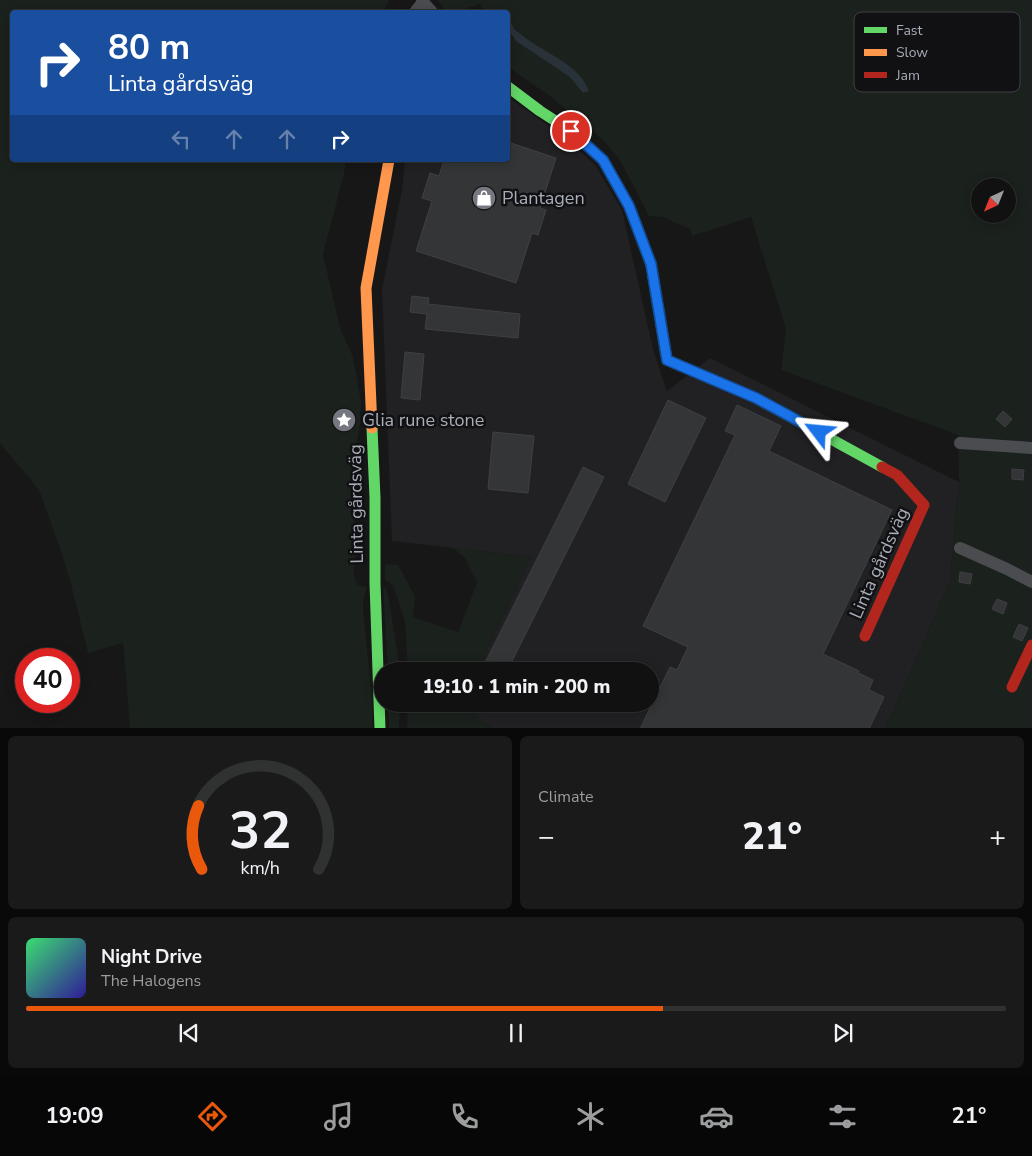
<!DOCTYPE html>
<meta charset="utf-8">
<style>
body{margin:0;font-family:"Nunito Sans",sans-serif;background:#1a1a1a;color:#f1f3f6;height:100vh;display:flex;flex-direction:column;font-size:19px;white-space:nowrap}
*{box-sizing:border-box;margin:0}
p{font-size:16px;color:#9c9d9f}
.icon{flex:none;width:28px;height:28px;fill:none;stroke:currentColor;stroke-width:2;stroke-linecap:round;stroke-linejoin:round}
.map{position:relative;height:728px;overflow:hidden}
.drawer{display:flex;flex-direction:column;gap:8px;padding:8px;background:#090909;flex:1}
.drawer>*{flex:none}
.hud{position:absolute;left:10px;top:10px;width:500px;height:152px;border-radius:5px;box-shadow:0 2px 12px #0003,0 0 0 1px #303131;background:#1a4fa0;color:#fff;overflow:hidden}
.needle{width:32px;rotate:223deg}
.buttons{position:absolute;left:971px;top:178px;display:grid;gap:10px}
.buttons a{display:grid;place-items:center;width:45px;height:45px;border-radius:50%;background:#111;box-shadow:0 2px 12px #0003,0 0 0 1px #303131;font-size:25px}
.speed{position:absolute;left:15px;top:648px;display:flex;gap:10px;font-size:25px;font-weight:700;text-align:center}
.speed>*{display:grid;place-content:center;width:65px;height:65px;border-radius:50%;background:#111;box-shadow:0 2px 12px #0003,0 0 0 1px #303131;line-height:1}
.speed .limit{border:8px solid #d22;background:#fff;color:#111}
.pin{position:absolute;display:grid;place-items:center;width:42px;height:42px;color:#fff;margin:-21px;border:2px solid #fff;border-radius:50%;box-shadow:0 1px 5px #0007}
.me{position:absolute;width:55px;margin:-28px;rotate:299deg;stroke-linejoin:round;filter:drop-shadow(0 0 4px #0008)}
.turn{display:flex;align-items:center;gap:18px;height:105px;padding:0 15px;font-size:22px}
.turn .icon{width:65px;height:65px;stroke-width:2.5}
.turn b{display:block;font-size:35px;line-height:42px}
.lanes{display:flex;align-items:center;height:48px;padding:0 15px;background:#0003;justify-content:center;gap:25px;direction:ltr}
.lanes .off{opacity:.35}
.big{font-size:38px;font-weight:800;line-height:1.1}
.drawer .widget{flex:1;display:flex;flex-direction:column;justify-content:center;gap:8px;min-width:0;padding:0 18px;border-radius:8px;background:#1a1a1a}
.drawer .dial{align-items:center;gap:0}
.dial svg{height:130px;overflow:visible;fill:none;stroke:#303131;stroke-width:7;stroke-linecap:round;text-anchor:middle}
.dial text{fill:#f1f3f6;stroke:none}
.song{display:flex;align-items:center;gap:15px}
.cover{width:60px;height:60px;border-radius:8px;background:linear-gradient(135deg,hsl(140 70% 55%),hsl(250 70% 35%))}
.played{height:5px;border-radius:2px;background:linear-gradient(90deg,#ea580c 65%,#303131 65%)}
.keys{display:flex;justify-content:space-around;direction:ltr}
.heat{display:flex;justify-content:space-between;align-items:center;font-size:28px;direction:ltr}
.drawer .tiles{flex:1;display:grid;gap:8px;grid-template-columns:1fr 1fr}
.widget:last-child{grid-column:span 2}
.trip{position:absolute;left:374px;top:662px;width:285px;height:50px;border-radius:25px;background:#111;box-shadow:0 2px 12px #0003,0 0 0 1px #303131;font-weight:800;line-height:50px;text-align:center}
.tabs{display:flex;height:80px;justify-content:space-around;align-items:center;background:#070707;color:#9c9d9f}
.tabs .icon{width:35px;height:35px}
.tabs .current{color:#ea580c}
.tabs b{font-size:22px;color:#f1f3f6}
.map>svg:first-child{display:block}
.built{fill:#212124}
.green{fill:#1b211c;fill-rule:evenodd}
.water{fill:#2a3239}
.building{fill:#343537;stroke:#3f4043}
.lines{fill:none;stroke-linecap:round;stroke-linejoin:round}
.street{stroke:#4b4c50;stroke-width:12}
.fast{stroke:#63d668;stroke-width:11}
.slow{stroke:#ff974d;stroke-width:11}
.jam{stroke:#b3261e;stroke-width:11}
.route-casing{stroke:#114b97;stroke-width:12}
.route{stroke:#1a73e8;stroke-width:9}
.labels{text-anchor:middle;stroke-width:5;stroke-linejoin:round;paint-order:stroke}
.poi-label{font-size:18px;fill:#a8adb8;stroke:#111113;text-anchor:start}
.street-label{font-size:18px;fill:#a8adb8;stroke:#111113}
.key{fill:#111113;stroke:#3e4045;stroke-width:1}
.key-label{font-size:14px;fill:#a8adb8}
</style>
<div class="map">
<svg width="1032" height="729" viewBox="0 0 1032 729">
<rect width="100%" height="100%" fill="#171717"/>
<!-- built -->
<path class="built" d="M508,97L567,139L595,165L622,210L653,349L667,391L710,358L959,482L950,582L901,694L885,728H492L461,705V704H650V671H477L531,557L392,541L382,290L402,190L405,160H508Z"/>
<!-- green -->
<g class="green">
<path d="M0,0H389L383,12H12V160H346L344,174L323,254L340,328L353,357L361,402L360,425L355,452L352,499L355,534L354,576L358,585L367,587L363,602V610L372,696V728H130V725L123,643L88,653L71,584L60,548L39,490L0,443Z"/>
<path d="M438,0H1032V728H885L901,694L950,582L959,482L958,435L781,370L786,329L751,217L692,236L690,229L663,217L649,216L620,160L602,139L550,96L508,67V12H484L480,4L456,12H446ZM980,186H1008V214H980Z"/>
<path d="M453,548L531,557L477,671H408L405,621L393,585L385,580V564L398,565L415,596L413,617L458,632L477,583L465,558Z"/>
<path d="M383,587L386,589L389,599L400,671H388Z"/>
<path d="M389,704H400L399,728H389Z"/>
<path d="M408,704H461V705L492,728H407Z"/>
</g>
<!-- water -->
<path class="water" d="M508,16C510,20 512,26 515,30C518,32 522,35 524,37C546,54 579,64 589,91L583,93L570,77L516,41L508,29Z"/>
<!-- building -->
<g class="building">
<path d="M508,142L556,158L540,208L546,210L538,235L532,233L516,283L416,251L432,201L422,198L430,173L439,176L444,160H508Z"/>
<path d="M412,296L429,298L428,304L520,314L518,338L425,329L427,314L410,312Z"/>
<path d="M405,352L424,354L420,400L401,398Z"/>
<path d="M668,400L706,418L665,502L628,484Z"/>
<path d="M737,405L781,426L769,451L892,510L823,654L859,671L858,673L873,680L869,690L884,697L869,729H640L670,667L677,670L688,647L643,626L735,435L725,431Z"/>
<path d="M1003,411L1012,419L1005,427L996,419Z"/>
<path d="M493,432L534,436L528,493L488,489Z"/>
<path d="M583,467L604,477L507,671H481Z"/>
<path d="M1012,469L1024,470L1023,480L1012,479Z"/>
<path d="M960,572L972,574L970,584L959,582Z"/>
<path d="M997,599L1007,603L1003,614L992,609Z"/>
<path d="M1019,624L1028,628L1022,641L1013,637Z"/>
</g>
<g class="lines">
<!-- street -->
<g class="street">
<path d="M422,0L423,2L432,12"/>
<path d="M415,12L423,2"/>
<path d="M960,443L1032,448"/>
<path d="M960,548L1007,569L1032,582"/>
</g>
<!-- fast -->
<g class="fast">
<path d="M508,87L540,111L571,131L603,160L629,206L651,264L667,360L756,398L882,467"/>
<path d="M372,428L375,498V583L380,729"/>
</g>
<!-- slow -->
<path class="slow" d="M372,428L366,288L389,160"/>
<!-- jam -->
<g class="jam">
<path d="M865,636L924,505L897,475L882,467"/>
<path d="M1012,687L1032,645"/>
</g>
</g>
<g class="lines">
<!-- route casing -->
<g class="route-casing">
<path id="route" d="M571,131L603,160L629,206L651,264L667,360L756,398L819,432"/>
</g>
<!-- route -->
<use href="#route" class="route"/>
</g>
<!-- icons -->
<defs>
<g id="shop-disc" transform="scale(1.25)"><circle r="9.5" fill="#757880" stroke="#111113"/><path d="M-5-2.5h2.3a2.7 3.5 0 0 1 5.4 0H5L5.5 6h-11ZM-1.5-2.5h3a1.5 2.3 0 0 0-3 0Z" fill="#fff"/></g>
<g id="sight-disc" transform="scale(1.25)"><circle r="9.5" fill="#757880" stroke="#111113"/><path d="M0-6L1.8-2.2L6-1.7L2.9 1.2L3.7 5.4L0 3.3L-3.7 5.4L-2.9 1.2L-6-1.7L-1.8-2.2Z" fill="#fff"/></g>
</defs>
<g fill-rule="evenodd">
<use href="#shop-disc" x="484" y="198"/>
<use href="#sight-disc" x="344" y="420"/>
</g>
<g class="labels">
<!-- poi labels -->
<g class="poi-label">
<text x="502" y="204">Plantagen</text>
<text x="362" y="426">Glia rune stone</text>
</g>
<!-- street labels -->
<g class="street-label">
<text transform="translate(356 504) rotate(-91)" y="6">Linta gårdsväg</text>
<text transform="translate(879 563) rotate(-66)" y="6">Linta gårdsväg</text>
</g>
</g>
<!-- legend -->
<rect x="854" y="12" width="166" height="80" rx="8" class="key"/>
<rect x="864" y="27" width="23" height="6" fill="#63d668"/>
<rect x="864" y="49" width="23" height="7" fill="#ff974d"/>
<rect x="864" y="72" width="23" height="6" fill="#b3261e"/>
<g class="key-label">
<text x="896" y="35">Fast</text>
<text x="896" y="57">Slow</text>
<text x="896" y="80">Jam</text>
</g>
</svg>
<div class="buttons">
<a><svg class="needle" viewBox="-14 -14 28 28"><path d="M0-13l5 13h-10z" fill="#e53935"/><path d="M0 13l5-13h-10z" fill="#9c9d9f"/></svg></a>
</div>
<div class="speed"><div class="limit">40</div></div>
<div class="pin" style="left:571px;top:131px;background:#d93025"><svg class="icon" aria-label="arrive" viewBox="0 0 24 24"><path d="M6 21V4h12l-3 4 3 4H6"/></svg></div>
<svg class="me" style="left:819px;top:432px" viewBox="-20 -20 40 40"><path d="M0-17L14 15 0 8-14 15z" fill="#1a73e8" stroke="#fff" stroke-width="4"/></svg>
<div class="trip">19:10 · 1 min · 200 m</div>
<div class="hud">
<div class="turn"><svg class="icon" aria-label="right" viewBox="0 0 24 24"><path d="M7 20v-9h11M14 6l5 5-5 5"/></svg><div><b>80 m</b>Linta gårdsväg</div></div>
<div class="lanes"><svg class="icon off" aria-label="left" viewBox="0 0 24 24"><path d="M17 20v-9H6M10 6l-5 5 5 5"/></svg><svg class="icon off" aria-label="ahead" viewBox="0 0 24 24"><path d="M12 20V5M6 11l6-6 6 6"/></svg><svg class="icon off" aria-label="ahead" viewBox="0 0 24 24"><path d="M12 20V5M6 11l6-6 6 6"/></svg><svg class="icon" aria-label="right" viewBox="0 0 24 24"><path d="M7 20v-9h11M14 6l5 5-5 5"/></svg></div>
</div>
</div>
<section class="drawer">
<div class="tiles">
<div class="widget dial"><svg viewBox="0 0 100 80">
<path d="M14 69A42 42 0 1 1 86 69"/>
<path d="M14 69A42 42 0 0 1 12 30" stroke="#ea580c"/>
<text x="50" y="56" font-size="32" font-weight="700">32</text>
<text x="50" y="72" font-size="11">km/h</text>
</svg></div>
<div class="widget"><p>Climate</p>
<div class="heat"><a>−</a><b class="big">21°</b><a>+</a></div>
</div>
<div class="widget">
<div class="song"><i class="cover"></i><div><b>Night Drive</b><p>The Halogens</p></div></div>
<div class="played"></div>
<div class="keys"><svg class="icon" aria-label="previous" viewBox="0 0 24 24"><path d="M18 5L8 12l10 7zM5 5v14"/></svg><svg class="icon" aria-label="pause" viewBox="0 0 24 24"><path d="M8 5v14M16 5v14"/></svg><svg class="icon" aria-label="next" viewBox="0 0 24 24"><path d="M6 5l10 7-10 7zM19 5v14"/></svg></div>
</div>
</div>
</section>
<nav class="tabs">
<b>19:09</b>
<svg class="icon current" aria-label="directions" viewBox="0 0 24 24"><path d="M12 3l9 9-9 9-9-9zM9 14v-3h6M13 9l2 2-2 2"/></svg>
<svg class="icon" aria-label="music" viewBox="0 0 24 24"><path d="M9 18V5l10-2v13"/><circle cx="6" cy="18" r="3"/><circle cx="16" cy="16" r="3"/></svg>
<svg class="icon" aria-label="phone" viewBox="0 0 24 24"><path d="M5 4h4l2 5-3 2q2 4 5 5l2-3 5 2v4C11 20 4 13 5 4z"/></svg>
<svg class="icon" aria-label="climate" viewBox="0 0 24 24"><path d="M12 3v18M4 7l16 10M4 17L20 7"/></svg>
<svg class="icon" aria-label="car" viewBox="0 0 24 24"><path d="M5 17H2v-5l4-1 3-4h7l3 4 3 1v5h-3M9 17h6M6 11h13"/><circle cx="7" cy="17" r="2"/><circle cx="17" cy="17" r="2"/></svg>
<svg class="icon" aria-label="filters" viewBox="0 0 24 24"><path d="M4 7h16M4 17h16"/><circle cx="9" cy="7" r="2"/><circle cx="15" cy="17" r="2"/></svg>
<b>21°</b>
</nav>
